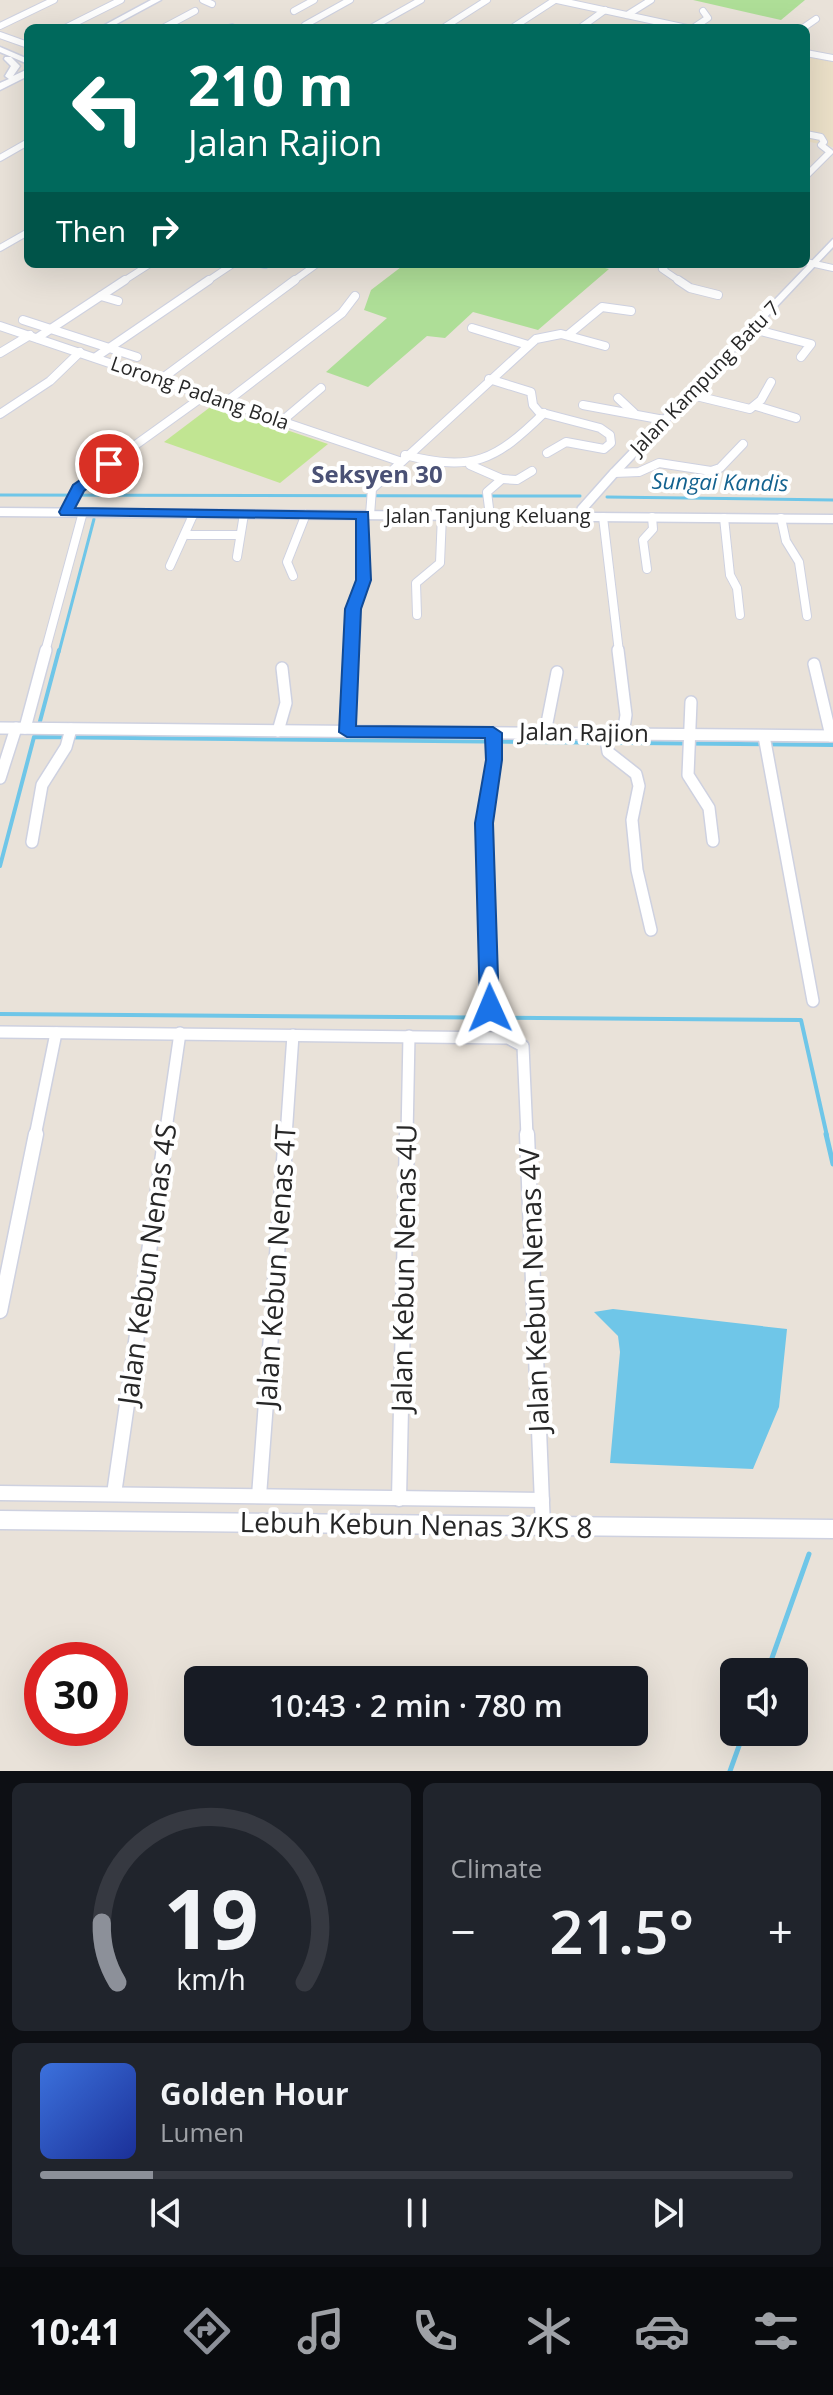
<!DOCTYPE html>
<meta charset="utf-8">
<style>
body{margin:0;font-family:"Open Sans",sans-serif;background:#20242c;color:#f1f3f6;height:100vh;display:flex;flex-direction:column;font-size:30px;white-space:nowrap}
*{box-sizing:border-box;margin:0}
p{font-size:26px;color:#9ea1a6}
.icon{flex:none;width:44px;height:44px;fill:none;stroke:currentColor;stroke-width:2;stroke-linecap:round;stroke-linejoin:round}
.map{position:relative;height:1771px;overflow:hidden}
.sheet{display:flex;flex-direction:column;gap:12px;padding:12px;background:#0d0f14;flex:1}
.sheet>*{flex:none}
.banner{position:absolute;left:24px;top:24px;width:786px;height:244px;border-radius:12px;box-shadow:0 8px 32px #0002;background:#00695c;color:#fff;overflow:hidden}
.controls{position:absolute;left:720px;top:1658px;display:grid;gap:16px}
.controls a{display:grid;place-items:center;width:88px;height:88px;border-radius:12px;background:#171b24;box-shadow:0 8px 32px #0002;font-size:40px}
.speed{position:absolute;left:24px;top:1642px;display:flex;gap:16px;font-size:40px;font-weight:700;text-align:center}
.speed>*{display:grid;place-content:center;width:104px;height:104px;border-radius:50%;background:#171b24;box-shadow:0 8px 32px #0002;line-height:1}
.speed .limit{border:12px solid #d22;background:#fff;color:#111}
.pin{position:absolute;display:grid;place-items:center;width:68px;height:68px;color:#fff;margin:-34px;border:4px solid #fff;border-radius:50%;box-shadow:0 2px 8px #0007}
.me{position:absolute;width:88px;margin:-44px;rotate:359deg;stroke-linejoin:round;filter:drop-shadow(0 0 6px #0008)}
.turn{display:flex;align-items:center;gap:28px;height:168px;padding:0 32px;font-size:36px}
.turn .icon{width:104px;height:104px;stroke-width:2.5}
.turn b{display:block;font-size:56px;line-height:68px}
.then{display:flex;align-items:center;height:76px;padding:0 32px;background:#0003;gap:16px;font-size:30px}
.big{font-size:60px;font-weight:600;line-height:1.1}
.sheet .card{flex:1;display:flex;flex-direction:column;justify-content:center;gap:12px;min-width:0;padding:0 28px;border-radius:12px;background:#20242c}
.sheet .dial{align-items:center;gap:0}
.dial svg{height:208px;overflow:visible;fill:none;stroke:#363941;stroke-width:7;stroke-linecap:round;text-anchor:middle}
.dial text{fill:#f1f3f6;stroke:none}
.song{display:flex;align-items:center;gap:24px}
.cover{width:96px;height:96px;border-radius:12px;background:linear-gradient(135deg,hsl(220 70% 55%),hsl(230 70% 35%))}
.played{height:8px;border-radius:4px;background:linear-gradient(90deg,#8c9099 15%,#363941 15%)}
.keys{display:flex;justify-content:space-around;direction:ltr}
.heat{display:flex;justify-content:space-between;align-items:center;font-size:44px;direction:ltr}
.sheet .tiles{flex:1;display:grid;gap:12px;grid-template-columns:1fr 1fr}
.card:last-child{grid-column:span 2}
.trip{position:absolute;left:184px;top:1666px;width:464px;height:80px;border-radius:12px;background:#171b24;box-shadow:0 8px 32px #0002;font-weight:600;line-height:80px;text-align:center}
.menu{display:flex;height:128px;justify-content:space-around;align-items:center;background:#090b0e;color:#9ea1a6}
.menu .icon{width:56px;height:56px}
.menu .on{color:#8c9099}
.menu b{font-size:36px;color:#f1f3f6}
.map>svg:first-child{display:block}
.education{fill:#ebe0c8}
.green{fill:#aede97}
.pitch{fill:#c1e592}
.water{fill:#6fc6e8}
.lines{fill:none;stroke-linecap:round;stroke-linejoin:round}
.stream-far2{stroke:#6fc6e8;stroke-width:3}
.stream-far1{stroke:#6fc6e8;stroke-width:4}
.stream{stroke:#6fc6e8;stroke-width:5}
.minor-far3-casing{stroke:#ced1e0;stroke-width:8}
.minor-far2-casing{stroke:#ced1e0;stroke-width:10}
.minor-far1-casing{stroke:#ced1e0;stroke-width:14}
.minor-casing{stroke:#ced1e0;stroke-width:17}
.tertiary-casing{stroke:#ced1e0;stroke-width:3}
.secondary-casing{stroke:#ced1e0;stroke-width:3}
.minor-far3{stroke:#fff;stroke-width:6}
.minor-far2{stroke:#fff;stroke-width:8}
.minor-far1{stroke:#fff;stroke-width:11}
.minor{stroke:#fff;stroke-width:14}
.tertiary{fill:#fff;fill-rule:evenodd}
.secondary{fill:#fff;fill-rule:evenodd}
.route{fill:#1a73e8;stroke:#114b97;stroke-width:2}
.labels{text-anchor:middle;stroke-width:8;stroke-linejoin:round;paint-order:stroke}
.far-street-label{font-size:20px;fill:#272727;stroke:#fff}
.far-water-label{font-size:22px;font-style:italic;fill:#13628f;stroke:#fff}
.far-quarter-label{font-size:24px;font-weight:bold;fill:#4a5175;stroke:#fff}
.street-label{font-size:24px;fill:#272727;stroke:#fff}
.near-street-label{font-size:28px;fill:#272727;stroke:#fff}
</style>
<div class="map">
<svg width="833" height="1771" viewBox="0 0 833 1771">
<rect width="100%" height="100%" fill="#e9e2d9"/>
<!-- education -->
<path class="education" d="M806,55L833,61V147L806,141Z"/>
<!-- green -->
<g class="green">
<path d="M693,0H805L781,20Z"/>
<path d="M405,264H589L609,269L538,330L473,312L445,338L427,336L368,387L326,372L387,318L364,310L371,290Z"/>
</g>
<!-- pitch -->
<path class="pitch" d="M213,405L328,444L280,483L164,442Z"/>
<!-- water -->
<path class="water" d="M613,1309L787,1329L779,1407L753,1469L610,1463L620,1352L618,1336L594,1312Z"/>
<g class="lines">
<!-- stream-far2 -->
<g class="stream-far2">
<path d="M0,495L580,496"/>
<path d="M607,497L833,500"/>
<path d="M59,652L94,519"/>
</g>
<!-- stream-far1 -->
<g class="stream-far1">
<path d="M39,725L59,650"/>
<path d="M0,866L34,737L833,745"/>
<path d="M0,1014L801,1020L827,1136"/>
</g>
<!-- stream -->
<g class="stream">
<path d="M826,1134L833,1164"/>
<path d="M767,1672L809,1554"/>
<path d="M730,1771L744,1732"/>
</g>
<!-- minor-far3 casing -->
<g class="minor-far3-casing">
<g id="minor-far3">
<path d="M203,0L212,4"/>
<path d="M557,0L687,28"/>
<path d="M294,11L314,0"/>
<path d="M627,15L651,0"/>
<path d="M305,25L350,0"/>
<path d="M0,26L54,0"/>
<path d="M65,28L121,0"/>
<path d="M163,28L195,11"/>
<path d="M229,28L232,27"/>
<path d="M371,28L421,0"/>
<path d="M443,28L487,0"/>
<path d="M512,28L555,0"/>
<path d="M580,28L605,10"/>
<path d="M693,28L708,18L703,11"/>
<path d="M803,28L816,19"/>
<path d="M0,35L28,45"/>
<path d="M806,53L833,58"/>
<path d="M806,134L821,137L824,142L821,145L830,152L806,176"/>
<path d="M0,158L28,142"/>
<path d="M0,248L28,232"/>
<path d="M806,262L833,268"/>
<path d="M261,264L265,265"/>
<path d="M668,264L662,269L681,282"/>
<path d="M122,282L150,264"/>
<path d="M206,282L233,264"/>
<path d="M292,282L317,264"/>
</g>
</g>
<!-- minor-far2 casing -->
<g class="minor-far2-casing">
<g id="minor-far2">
<path d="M678,280L690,288L718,295"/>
<path d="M101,296L118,301"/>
<path d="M23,320L137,357"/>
<path d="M0,326L399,461"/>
<path d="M472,328L528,345"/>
<path d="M753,329L811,344L801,357"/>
<path d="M568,335L602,307L631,311"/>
<path d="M37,338L125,280"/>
<path d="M0,353L30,335"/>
<path d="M96,357L209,280"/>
<path d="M489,379L531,392L533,405L539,412L600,428L610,435L611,443L604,449L566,442L547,453"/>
<path d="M160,380L295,280"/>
<path d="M688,394L750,409L761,400L771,382"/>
<path d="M618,398L634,413"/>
<path d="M226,402L342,313L355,296"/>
<path d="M583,405L664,420"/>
<path d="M756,406L796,418"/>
<path d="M0,414L50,381L80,352"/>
<path d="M282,421L321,388"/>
<path d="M405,455C473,472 495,461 544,413"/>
<path d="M470,465L502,479L487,492L490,516"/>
<path d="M614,473L639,472L659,463L711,471L720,468L743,444"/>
<path d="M502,479L517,480L532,471"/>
<path d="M66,512L84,482L205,395"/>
<path d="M370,515L372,489L536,339L561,334L605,346"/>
<path d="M603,517L619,652"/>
<path d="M724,518L730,575L737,588L740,615"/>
<path d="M781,518L786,541L799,562L807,616"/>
<path d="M188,535H240"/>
<path d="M237,557L244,514"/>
<path d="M170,566L194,513"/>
<path d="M647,569L643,540L653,529L652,517"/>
<path d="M293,576L287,562L306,514"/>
<path d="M417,615L416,583L440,563L442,515"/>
<path d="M45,652L83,512"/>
<path d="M351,652L353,609L363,580V515"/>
</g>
</g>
<!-- minor-far1 casing -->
<g class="minor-far1-casing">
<g id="minor-far1">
<path d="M618,650L626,715L623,734"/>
<path d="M814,664L831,736"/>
<path d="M691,702L688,775L709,808L713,841"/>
<path d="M0,728L833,736"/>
<path d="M25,728L46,650"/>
<path d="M278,731L286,703L282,668"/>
<path d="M347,732L351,650"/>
<path d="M545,733L557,672"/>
<path d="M605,733L608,752L636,774L639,786L632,820L637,870L651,930"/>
<path d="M764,736L813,1001"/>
<path d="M0,778L16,728"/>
<path d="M32,842L42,785L66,747L71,729"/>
<path d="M490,1008L484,823L494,760L493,733"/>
<path d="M0,1032L508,1038L523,1046L527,1136"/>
<path d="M35,1136L56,1033"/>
<path d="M165,1136L180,1033"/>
<path d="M286,1136L293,1035"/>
<path d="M407,1136L409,1036"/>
</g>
</g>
<!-- minor casing -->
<g class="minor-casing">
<g id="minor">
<path d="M527,1134L543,1528"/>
<path d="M0,1311L36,1134"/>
<path d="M0,1493L542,1500"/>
<path d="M114,1494L166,1134"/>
<path d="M259,1496L286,1134"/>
<path d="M399,1499L407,1134"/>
</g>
</g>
<!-- tertiary casing -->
<g class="tertiary-casing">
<g id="tertiary">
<path d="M0,47L28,59V64L0,52Z"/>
<path d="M833,239V247L618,475L587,510L585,518H577L575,516L578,507L610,471Z"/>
<path d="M0,1511L833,1520V1538L0,1529Z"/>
</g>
</g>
<!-- secondary casing -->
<g class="secondary-casing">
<g id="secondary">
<path d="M151,0H161L109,28H99Z"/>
<path d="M5,57H11L20,66L13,76L28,69V76L0,90V83L9,79L5,76L11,66L4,59Z"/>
<path d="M0,508L833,515V523L0,516Z"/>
</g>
</g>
<!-- minor-far3 -->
<use href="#minor-far3" class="minor-far3"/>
<!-- minor-far2 -->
<use href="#minor-far2" class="minor-far2"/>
<!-- minor-far1 -->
<use href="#minor-far1" class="minor-far1"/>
<!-- minor -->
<use href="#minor" class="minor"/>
<!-- tertiary -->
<use href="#tertiary" class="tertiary"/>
<!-- secondary -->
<use href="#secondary" class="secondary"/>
</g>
<!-- route -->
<path class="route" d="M109,460L114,461V467L84,491L75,508L368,512L371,580L361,609L356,726L493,727L502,733V760L493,823L499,1008L496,1013H483L480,1008L475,823L486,760L485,738L347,737L339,732L345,609L356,580V519L61,515L59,512L73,485Z"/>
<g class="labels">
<!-- far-street labels -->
<g class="far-street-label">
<text transform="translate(705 378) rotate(-46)" y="7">Jalan Kampung Batu 7</text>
<text transform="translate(200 393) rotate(19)" y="7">Lorong Padang Bola</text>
<text x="488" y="523">Jalan Tanjung Keluang</text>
</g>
<!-- far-water labels -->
<g class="far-water-label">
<text transform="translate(720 482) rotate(1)" y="8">Sungai Kandis</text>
</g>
<!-- far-quarter labels -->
<g class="far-quarter-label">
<text x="377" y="483">Seksyen 30</text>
</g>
<!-- street labels -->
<g class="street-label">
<text transform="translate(584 733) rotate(1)" y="8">Jalan Rajion</text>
</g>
<!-- near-street labels -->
<g class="near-street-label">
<text transform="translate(147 1264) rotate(-82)" y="10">Jalan Kebun Nenas 4S</text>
<text transform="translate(276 1266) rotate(-86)" y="10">Jalan Kebun Nenas 4T</text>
<text transform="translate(404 1268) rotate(-89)" y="10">Jalan Kebun Nenas 4U</text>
<text transform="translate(534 1290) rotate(-92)" y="10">Jalan Kebun Nenas 4V</text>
<text transform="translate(416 1525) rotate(1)" y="10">Lebuh Kebun Nenas 3/KS 8</text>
</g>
</g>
</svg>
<div class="controls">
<a><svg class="icon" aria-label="sound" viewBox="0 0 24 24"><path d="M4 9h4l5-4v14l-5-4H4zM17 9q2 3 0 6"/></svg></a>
</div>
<div class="speed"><div class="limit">30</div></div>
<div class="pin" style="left:109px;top:464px;background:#d93025"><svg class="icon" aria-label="arrive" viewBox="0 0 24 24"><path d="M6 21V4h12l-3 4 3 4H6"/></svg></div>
<svg class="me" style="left:490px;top:1008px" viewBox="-20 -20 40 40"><path d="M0-17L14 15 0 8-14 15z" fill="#1a73e8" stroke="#fff" stroke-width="4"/></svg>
<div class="trip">10:43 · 2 min · 780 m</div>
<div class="banner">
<div class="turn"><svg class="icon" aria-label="left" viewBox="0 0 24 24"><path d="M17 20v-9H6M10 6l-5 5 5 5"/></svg><div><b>210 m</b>Jalan Rajion</div></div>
<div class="then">Then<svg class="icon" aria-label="right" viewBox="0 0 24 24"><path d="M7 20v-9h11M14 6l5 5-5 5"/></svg></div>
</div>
</div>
<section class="sheet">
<div class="tiles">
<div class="card dial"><svg viewBox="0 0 100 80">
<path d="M14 69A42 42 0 1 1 86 69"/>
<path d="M14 69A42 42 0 0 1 8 46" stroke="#8c9099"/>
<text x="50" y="56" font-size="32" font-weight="700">19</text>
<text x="50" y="72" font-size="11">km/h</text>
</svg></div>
<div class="card"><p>Climate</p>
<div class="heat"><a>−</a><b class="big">21.5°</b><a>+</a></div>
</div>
<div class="card">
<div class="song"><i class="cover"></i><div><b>Golden Hour</b><p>Lumen</p></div></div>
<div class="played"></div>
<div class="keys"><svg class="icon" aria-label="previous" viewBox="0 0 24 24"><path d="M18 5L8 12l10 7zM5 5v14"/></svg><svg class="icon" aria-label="pause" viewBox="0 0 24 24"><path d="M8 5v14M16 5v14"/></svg><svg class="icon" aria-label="next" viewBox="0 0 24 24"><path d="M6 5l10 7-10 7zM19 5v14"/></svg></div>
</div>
</div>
</section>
<nav class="menu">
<b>10:41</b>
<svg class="icon on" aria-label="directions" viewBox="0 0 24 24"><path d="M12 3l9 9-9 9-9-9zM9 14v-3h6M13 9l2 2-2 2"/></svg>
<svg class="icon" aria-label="music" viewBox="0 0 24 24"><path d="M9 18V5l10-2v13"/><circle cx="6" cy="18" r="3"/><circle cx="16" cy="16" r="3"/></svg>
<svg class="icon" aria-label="phone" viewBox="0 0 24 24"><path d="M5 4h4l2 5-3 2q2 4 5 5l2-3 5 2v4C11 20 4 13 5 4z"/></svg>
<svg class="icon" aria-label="climate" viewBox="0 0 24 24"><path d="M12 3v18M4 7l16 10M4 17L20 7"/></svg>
<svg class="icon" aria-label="car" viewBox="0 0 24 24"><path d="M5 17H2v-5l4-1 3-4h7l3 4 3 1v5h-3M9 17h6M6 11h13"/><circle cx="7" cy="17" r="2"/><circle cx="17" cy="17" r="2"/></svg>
<svg class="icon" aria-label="filters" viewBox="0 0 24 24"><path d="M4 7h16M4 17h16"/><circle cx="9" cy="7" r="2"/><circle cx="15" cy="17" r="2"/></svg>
</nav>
